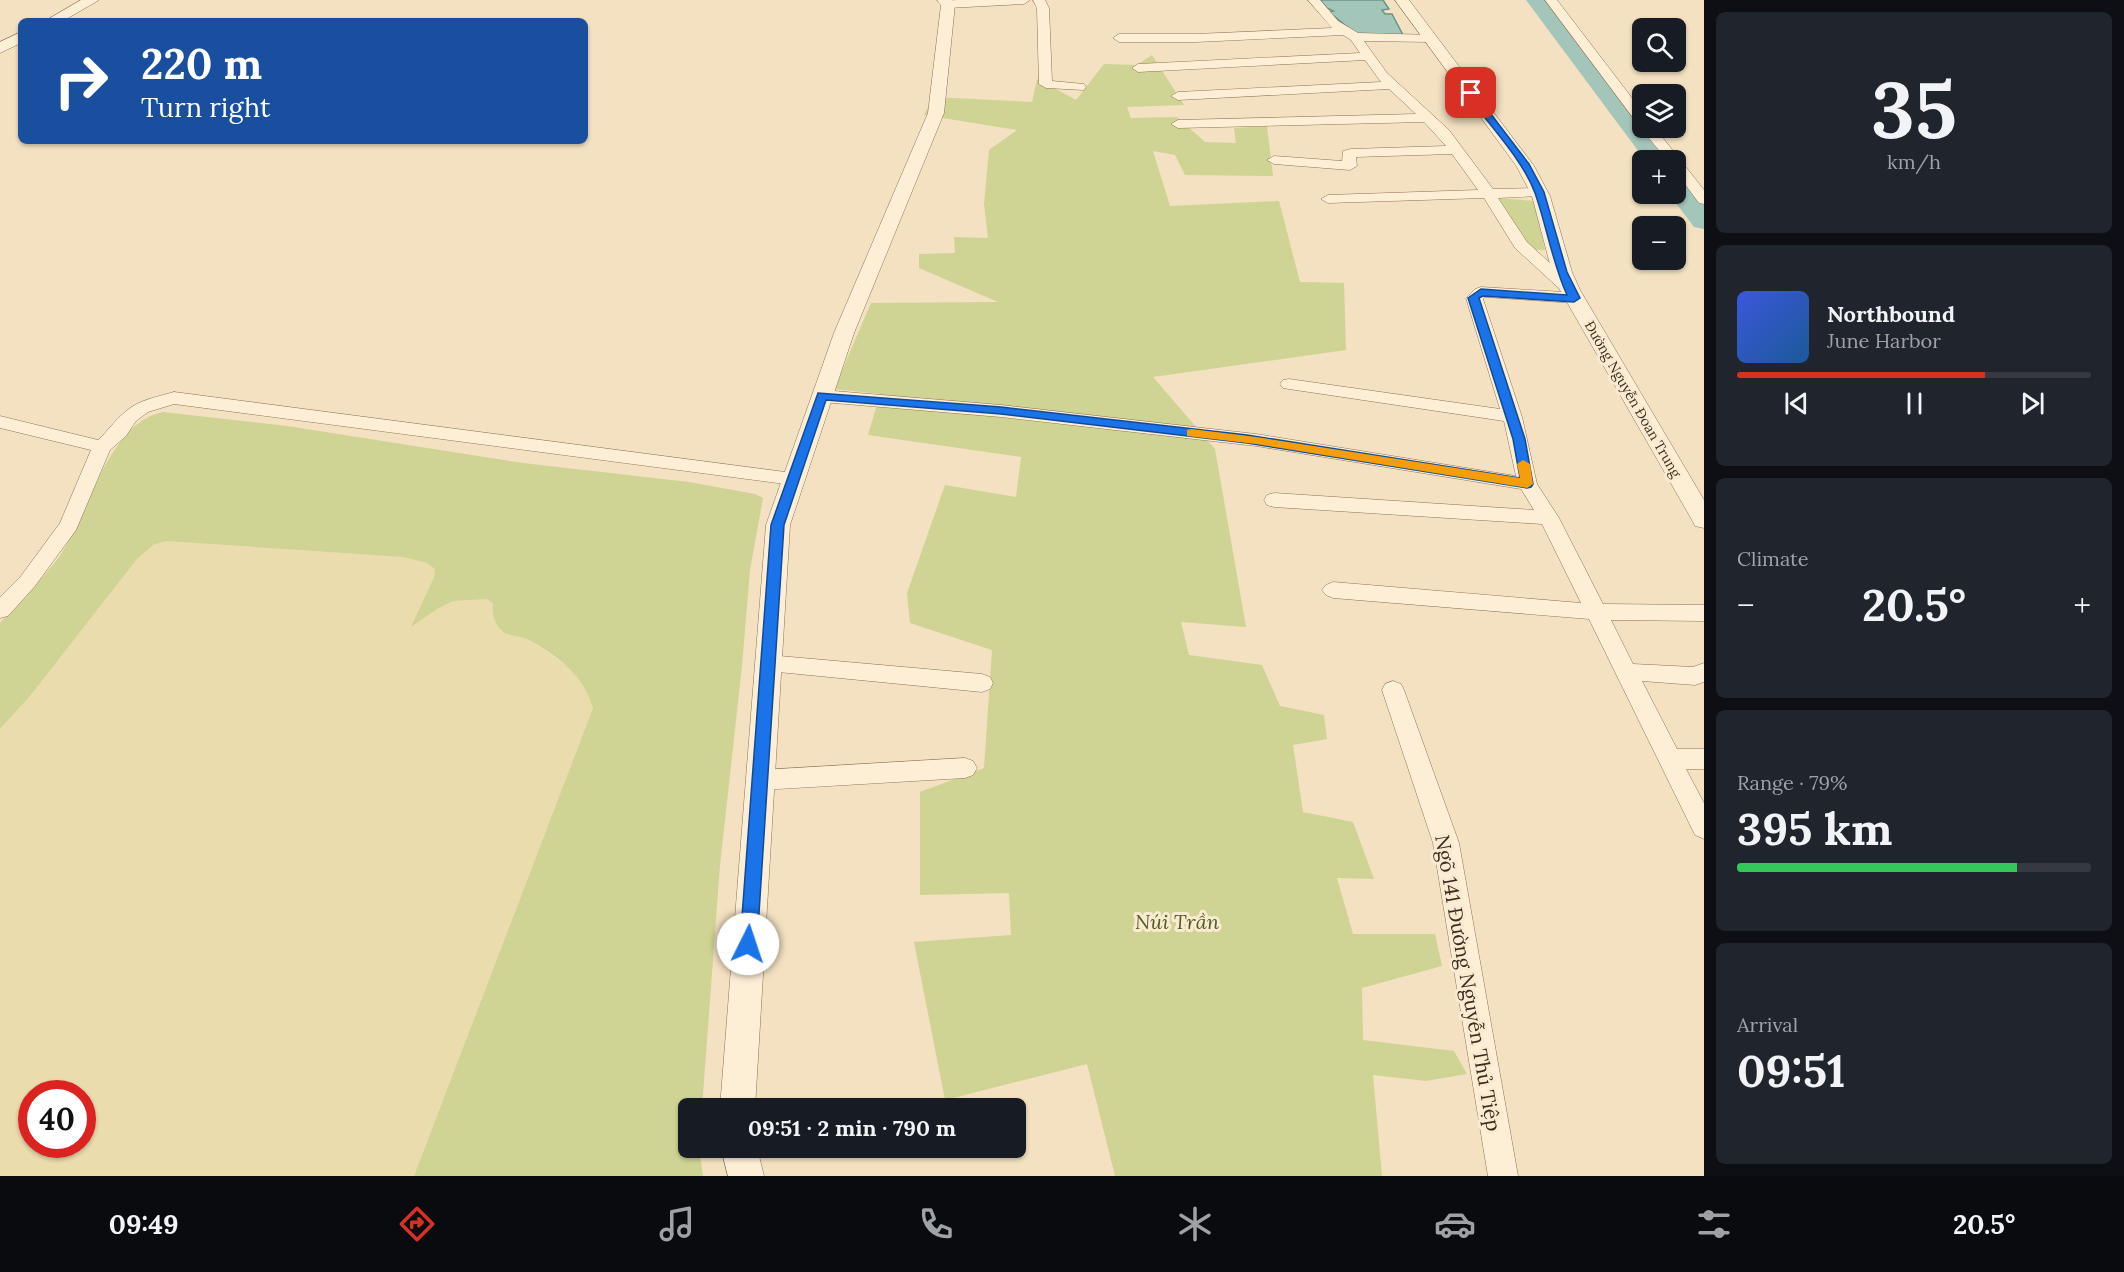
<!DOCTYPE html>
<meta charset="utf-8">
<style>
body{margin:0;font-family:Lora,serif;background:#20242c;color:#f1f3f6;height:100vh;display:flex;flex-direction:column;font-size:22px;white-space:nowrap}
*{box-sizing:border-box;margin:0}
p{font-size:20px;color:#9ea1a6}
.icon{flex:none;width:33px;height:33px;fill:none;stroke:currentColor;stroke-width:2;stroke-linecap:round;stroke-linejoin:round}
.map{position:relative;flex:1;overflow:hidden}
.sheet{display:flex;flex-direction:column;gap:12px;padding:12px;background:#0d0f14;width:420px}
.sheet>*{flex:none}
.banner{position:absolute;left:18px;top:18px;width:570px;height:126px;border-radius:9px;box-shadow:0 2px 4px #0004;background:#1a4fa0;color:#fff;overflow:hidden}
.fabs{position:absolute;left:1632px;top:18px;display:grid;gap:12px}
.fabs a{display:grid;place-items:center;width:54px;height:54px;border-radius:9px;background:#171b24;box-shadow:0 2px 4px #0004;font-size:30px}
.speed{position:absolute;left:18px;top:1080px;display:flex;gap:12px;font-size:30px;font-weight:700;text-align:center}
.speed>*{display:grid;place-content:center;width:78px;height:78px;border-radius:50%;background:#171b24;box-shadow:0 2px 4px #0004;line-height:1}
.speed .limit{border:9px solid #d22;background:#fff;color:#111}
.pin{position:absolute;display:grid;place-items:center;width:51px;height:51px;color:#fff;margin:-26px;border-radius:12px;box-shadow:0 3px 9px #0006}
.me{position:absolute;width:66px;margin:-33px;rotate:4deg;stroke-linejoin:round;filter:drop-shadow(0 0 4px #0008)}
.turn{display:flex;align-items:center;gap:21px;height:126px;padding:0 24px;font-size:27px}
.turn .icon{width:78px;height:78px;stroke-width:2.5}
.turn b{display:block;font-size:42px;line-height:51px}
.big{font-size:45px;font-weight:700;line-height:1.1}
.sheet .widget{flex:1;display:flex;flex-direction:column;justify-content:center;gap:9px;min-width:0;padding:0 21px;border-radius:9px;background:#20242c}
.sheet .dial{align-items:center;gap:0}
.dial b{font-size:78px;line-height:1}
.song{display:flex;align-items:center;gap:18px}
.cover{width:72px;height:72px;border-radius:9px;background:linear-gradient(135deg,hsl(230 70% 55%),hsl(210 70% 35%))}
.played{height:6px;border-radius:3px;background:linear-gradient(90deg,#d93025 70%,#363941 70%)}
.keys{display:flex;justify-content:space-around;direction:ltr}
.heat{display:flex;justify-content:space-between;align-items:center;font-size:33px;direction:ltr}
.charge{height:9px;border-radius:4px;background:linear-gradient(90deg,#34c759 79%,#363941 0)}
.trip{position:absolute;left:678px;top:1098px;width:348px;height:60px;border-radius:9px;background:#171b24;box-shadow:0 2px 4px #0004;font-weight:700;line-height:60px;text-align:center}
.tab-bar{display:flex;height:96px;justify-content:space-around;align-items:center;background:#090b0e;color:#9ea1a6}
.tab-bar .icon{width:42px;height:42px}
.tab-bar .active{color:#d93025}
.tab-bar b{font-size:27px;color:#f1f3f6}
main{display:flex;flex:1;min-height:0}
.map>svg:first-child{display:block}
.farmland{fill:#eadcad;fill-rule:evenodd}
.green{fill:#cfd393}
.water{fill:#a4c5b9;stroke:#699587;stroke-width:1.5}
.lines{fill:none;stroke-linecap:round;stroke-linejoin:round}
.river{fill:#a4c5b9;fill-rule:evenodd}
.minor-casing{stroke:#8f7156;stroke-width:1}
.tertiary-casing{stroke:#8f7156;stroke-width:1}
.minor{fill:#fdeed6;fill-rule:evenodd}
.tertiary{fill:#fdeed6;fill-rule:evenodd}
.route{fill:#1a73e8;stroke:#114b97;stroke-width:1.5}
.slow{fill:#f59e0b}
.labels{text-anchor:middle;stroke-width:6;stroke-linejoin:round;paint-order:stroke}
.far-street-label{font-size:14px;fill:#3d2a1c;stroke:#f9ebd2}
.near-park-label{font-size:20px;font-style:italic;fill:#515c20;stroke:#f9ebd2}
.near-street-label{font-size:20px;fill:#3d2a1c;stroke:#f9ebd2}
</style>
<main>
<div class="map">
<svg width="1704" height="1176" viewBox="0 0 1704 1176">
<rect width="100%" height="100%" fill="#f3e1c1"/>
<!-- farmland -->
<path class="farmland" d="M166,541L403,557L427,563L435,569L434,577L412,626L437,609L453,601L487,599L493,604L504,632L526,638L573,670L588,692L593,708L414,1176H0V729L30,696L137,559L153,545ZM32,1094H82V1144H32Z"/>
<!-- green -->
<g class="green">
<path d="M1152,55L1184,105L1127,107L1131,118L1177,117L1205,142L1236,143L1234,128L1267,126L1273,176L1185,175L1175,155L1153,151L1170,206L1279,201L1300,282L1344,283L1346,350L1153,377L1215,449L1246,627L1181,622L1189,655L1262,665L1280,706L1324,715L1327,739L1293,745L1303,812L1353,822L1374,879L1337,878L1353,934H1435L1442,966L1362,988L1363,1040L1454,1051L1467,1074L1426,1081L1373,1075L1382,1176H1115L1087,1064L945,1100L914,942L1011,935L1009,893L920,895V792L984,768L992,650L910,623L907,593L945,485L1016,497L1021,457L868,435L880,394L834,389L871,303L998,302L919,268V254L955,253L954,237L988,238L984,204L989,150L1017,130L924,115L933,97L1032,102L1037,79L1076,100L1104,64L1137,65Z"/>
<path d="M1499,198L1534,201L1545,250H1530Z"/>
<path d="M163,412L287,426L523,463L689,482L755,494L763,498L750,570L742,666L720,865L702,1108H688V1148H699L703,1176H414L593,708C584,675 557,655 527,639C521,636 511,636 505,633C495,627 492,614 493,604L487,599L453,601L437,609L411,627L434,577L435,569L427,563L403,557L166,541L153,545L137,559L30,696L0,729V623C19,601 42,580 59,557C89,513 108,423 163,412Z"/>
</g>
<!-- water -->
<path class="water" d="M1320,0H1383L1389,9L1382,10L1385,14H1392L1403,35L1356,34L1329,12L1333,11L1327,8Z"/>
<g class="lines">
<!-- river -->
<g class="river">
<path d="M1526,0H1548L1642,122V128H1647L1671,160H1645Z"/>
<path d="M1676,176L1686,178L1704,202V229L1694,227L1669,194H1676Z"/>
</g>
<!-- minor casing -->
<g class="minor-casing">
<g id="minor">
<path d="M957,0H1030L1024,4L948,8L942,4L944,1Z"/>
<path d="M1033,0H1045L1049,8L1052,81L1084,84L1086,87L1084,90L1046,88L1039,84L1037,8Z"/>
<path d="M1308,0H1320L1338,21L1358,33L1434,35L1436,38L1430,42L1364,41L1387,73L1449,130L1493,189L1539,188L1546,192L1539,196L1498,198L1527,242L1576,287L1578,290L1576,293L1582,298L1574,303L1485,297L1483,299L1522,417L1537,484L1559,518L1603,604L1704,605V621L1611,620L1633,664L1693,667L1704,663V682L1695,685L1642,681L1677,749H1704V769H1686L1704,803V839L1695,835L1589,619L1333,598L1326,595L1322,590L1326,585L1333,582L1581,603L1542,524L1274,507L1267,505L1264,500L1267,495L1274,493L1534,510L1521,489L1256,446L1001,417L822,402L816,400L813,396L816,392L822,390L1001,405L1256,434L1516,476L1504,421L1289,389L1283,388L1280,384L1283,380L1289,379L1500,409L1466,298L1475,289L1481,287L1563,292L1515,248L1484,198L1328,203L1321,199L1328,195L1478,190L1452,154L1356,157L1357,166L1350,170L1274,164L1267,160L1274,156L1342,161L1343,151L1351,149L1446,146L1424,122L1178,128L1171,124L1178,120L1416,114L1389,89L1178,100L1171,96L1178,92L1381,82L1365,60L1138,72L1132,68L1138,64L1360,53L1351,40L1343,35L1196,42H1119L1113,38L1119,34H1196L1332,28Z"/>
<path d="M1545,0H1557L1642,111V124L1637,123Z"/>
<path d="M1642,126L1655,128L1704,190V204L1699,203L1676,172V160H1667L1643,131Z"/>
<path d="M174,392L793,473L800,474L803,479L800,484L793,485L174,404L148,412L136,421L126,436L110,450L76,530L35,586L8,616L0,618V597L21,576L60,523L91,450L0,428V416L98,440C108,431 115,420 125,412C138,400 157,397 174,392Z"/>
<path d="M768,655L982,674L990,677L993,683L990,689L982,692L768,671L760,669L757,663L760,657Z"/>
<path d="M1393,681L1401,684L1404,690L1459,843L1518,1176H1488L1433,843L1382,690L1385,684Z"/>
<path d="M965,758L973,761L977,768L973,775L965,778L760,790L752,787L748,780L752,773L760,770Z"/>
</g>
</g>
<!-- tertiary casing -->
<g class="tertiary-casing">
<g id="tertiary">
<path d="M81,0H99L63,21H45Z"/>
<path d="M937,0H952L955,4L944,113L854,333L790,525L755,1108H720L766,525L834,333L928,113L941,5Z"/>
<path d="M1395,0H1409L1534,166L1550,196L1572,272L1580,290L1704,500V528L1695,526L1692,520L1560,290L1552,272L1532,196L1517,167Z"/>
<path d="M21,32V43L0,53V42Z"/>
<path d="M721,1148H757L764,1176H728Z"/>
</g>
</g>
<!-- minor -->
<use href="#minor" class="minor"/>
<!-- tertiary -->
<use href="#tertiary" class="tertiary"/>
</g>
<!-- route -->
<path class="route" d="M1471,91L1474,92L1529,164L1544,192L1567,272L1580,298L1574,302L1483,296L1479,298L1525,439L1533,484L1531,487L1527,488L1247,443L1001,414L826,400L784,525L757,944L755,950L748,952L742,950L740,944L771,525L818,393L1001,407L1247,435L1520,478L1513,439L1468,298L1481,289L1567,295C1552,262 1547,227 1535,193C1522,158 1488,124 1466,93Z"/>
<!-- slow -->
<path class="slow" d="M1191,429L1256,437L1520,478L1517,464L1523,460L1530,464L1533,484L1527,488L1256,444L1187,436V430Z"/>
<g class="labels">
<!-- far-street labels -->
<g class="far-street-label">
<text transform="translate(1633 399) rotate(60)" y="5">Đường Nguyễn Đoan Trung</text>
</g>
<!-- near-park labels -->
<g class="near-park-label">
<text x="1177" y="929">Núi Trần</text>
</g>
<!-- near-street labels -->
<g class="near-street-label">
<text transform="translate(1468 983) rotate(80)" y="7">Ngõ 141 Đường Nguyễn Thủ Tiệp</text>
</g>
</g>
</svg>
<div class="fabs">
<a><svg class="icon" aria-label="search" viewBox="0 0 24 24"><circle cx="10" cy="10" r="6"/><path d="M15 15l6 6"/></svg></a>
<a><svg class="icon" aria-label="layers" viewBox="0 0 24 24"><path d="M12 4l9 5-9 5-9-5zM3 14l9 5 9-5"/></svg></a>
<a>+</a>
<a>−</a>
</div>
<div class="speed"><div class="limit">40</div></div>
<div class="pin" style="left:1471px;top:93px;background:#d93025"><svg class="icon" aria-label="arrive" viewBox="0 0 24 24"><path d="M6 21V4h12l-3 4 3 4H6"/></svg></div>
<svg class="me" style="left:748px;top:944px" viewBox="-20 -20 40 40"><circle r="19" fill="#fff"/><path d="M0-13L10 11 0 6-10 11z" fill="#1a73e8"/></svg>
<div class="trip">09:51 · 2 min · 790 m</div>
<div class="banner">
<div class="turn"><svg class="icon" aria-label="right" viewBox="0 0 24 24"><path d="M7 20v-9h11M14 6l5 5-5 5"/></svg><div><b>220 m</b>Turn right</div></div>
</div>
</div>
<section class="sheet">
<div class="widget dial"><b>35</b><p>km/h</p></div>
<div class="widget">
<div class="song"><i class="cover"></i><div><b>Northbound</b><p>June Harbor</p></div></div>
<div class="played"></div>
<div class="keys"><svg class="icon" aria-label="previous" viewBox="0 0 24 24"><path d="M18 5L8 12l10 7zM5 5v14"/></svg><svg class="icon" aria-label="pause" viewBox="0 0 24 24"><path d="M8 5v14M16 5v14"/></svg><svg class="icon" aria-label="next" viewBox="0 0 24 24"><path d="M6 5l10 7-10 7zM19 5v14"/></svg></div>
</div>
<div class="widget"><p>Climate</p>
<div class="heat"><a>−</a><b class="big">20.5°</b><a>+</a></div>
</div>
<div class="widget"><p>Range · 79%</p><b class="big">395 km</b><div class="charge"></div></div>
<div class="widget"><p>Arrival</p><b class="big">09:51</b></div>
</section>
</main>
<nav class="tab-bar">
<b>09:49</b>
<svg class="icon active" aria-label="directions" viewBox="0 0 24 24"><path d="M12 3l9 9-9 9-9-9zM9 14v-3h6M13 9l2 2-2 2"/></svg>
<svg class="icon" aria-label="music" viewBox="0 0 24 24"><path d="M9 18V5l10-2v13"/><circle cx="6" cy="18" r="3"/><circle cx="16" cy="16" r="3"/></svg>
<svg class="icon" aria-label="phone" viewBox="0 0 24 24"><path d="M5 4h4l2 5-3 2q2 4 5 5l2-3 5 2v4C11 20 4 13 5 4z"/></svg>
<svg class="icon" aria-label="climate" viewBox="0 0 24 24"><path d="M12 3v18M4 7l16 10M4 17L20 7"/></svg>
<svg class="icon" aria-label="car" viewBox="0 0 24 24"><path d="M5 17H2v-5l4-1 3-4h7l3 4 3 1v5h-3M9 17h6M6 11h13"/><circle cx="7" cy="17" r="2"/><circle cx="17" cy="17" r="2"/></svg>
<svg class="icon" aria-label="filters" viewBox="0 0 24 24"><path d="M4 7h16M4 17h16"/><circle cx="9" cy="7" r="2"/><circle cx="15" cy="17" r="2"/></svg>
<b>20.5°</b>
</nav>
